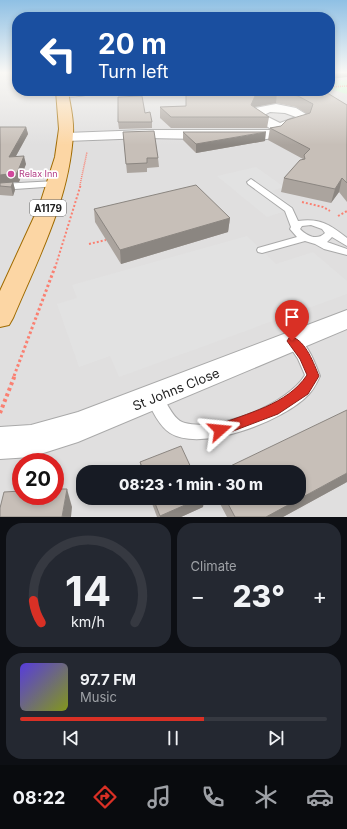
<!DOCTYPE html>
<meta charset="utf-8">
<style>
body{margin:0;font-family:Inter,sans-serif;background:#242831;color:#f1f3f6;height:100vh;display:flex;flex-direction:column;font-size:15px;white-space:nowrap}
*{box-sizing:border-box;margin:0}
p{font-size:13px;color:#9ea1a6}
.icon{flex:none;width:22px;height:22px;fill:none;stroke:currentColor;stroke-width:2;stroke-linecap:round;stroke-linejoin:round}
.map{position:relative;height:517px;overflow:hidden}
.details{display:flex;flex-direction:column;gap:6px;padding:6px;background:#0d0f14;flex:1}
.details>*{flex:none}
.guide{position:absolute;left:12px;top:12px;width:323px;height:84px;border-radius:16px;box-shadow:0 2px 6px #0003;background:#1a4fa0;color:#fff;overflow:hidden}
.speed{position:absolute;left:12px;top:453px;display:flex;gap:8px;font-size:20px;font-weight:700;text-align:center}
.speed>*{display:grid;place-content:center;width:52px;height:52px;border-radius:50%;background:#171b24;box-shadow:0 2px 6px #0003;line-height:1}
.speed .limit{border:6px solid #d22;background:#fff;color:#111}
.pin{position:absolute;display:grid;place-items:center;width:34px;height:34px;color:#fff;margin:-41px -17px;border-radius:50% 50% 50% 0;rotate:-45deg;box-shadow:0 0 4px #0007}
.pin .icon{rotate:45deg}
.me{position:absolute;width:44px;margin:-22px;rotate:72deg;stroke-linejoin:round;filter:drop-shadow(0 0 3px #0008)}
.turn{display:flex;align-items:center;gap:14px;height:84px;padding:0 20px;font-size:18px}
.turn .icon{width:52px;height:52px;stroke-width:2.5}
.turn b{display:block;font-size:28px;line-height:34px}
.big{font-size:30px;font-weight:800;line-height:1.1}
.details .tile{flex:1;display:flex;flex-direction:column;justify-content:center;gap:6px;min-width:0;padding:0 14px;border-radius:16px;background:#242831}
.details .dial{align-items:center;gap:0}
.dial svg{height:104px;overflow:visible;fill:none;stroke:#363941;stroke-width:7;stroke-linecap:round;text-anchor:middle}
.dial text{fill:#f1f3f6;stroke:none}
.song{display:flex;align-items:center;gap:12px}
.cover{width:48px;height:48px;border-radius:6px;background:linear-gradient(135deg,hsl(250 70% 55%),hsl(70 70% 35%))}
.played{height:4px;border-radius:2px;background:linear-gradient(90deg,#d93025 60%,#363941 60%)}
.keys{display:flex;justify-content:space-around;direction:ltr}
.heat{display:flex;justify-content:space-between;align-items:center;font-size:22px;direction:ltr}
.details .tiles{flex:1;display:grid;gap:6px;grid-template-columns:1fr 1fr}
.tile:last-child{grid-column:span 2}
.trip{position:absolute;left:76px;top:465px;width:230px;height:40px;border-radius:16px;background:#171b24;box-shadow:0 2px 6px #0003;font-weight:800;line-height:40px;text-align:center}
.dock{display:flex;height:64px;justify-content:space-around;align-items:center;background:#090b0e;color:#9ea1a6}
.dock .icon{width:28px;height:28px}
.dock .selected{color:#d93025}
.dock b{font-size:18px;color:#f1f3f6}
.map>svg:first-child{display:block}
.residential{fill:#e0dfdf;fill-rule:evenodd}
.park{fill:#c8facc}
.parking{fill:#e2e2e2}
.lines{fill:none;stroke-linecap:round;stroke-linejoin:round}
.lane-casing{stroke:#a9a9a9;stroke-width:2}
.street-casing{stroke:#a9a9a9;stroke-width:2}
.primary-casing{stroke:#a06b00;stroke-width:2}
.path-far3{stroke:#fa8072;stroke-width:1.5;stroke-dasharray:1 1;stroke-linecap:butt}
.path-far2{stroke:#fa8072;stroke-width:2;stroke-dasharray:2 2;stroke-linecap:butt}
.path-far1{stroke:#fa8072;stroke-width:3;stroke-dasharray:2.5 2.5;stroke-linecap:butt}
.path{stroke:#fa8072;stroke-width:4;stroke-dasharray:3 3;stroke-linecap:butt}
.lane{fill:#fff;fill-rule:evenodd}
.street{fill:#fff;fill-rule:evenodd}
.primary{fill:#fcd6a4;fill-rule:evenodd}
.wall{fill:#aba49e}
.shaded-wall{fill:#8b8681}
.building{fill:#c7bfb8;stroke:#8b8681}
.route{fill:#d93025;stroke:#8d1f18}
.hotel-dot{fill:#d1479c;stroke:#fff;stroke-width:1.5}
.labels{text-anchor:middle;stroke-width:3.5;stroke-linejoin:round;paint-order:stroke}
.far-hotel-label{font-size:9px;fill:#b23c85;stroke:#fff;text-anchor:start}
.shield{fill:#fff;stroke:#646464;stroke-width:1}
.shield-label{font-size:10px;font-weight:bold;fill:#222}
.near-street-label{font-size:13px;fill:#222;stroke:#fff}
</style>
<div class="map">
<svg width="347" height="517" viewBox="0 0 347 517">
<rect width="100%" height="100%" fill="#f2efe9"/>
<!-- residential -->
<path class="residential" d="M0,72H17V91H330V72H347V517H0ZM21,462H55V496H21ZM83,472H299V498H83Z"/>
<!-- park -->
<path class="park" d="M347,80V94L330,89V81Z"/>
<!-- parking -->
<g class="parking">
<path d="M256,167L284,187L272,191L295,208L267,217L217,176Z"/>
<path d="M247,236L276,264L313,252L347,281V294L119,377L110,356L79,367L57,304L77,298L72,285Z"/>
</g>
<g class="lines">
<!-- lane casing -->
<g class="lane-casing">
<g id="lane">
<path d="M251,179L292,208L298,221C321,218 330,225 347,238V246L332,237L327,242L347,249V255L324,249L315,244L305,241L262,253L258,252L257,250L258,248L297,237L290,229L291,227L285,211L248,184L247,182ZM311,225L322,229L325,233C317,241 307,236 300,229L302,226Z"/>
<path d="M56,181L59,182V186L0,190V184Z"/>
<path d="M293,336C307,340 315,363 320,376C317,382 314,389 309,394C286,420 202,453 170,433C159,426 152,410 146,398L149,393C166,387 168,419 185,423C218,432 288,404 305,375L298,359L286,341L288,337Z"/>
</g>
</g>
<!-- street casing -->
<g class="street-casing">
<g id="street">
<path d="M95,91C90,96 62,99 57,94L61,91Z"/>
<path d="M276,104L296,108L309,116L306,124L284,131L279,137L260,140L146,138L66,141L61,140L59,137L61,134L66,133L146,130H270L271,129L251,116L255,108ZM270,112L285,113L296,117L280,123L264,115Z"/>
<path d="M347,310V329L78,442L31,457L0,459V427L31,425L78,412Z"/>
</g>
</g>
<!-- primary casing -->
<g class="primary-casing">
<path id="primary" d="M56,91H68C70,105 74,119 73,133C70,198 38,259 13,318L9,325L0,327V291L40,204L55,157L59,129Z"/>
</g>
<!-- path-far3 -->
<g class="path-far3">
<path d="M330,87L347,86"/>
<path d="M80,185L87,152"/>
</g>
<!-- path-far2 -->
<g class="path-far2">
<path d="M302,202L323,207L330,211"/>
<path d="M338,216L347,211"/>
<path d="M89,244L106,240"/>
<path d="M55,268L81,184"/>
</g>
<!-- path-far1 -->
<path class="path-far1" d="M14,376L55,267"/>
<!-- path -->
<path class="path" d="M0,413L15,375"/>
<!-- lane -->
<use href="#lane" class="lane"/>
<!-- street -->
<use href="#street" class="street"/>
<!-- primary -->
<use href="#primary" class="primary"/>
</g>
<!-- wall -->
<g class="wall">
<path d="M252,91H324L347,105V202L339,192L331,203L281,192L284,178L303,159L268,140L270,128L281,126L307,114L296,107L276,103L254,107L269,117L267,128H171L160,118V107L186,106L214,93L250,94Z"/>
<path d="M145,113L152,122V128L119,129L118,122Z"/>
<path d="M0,127H26L28,134L16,156L26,164L19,182H13L15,190L13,196L0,195Z"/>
<path d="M123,132L158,158L159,167L147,168V172L127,173Z"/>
<path d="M183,132L265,141L196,153L183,140Z"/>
<path d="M94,209L230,218L228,232L121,264L95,222Z"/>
<path d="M140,462L193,472H141Z"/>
<path d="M347,482L283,517H227L217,498H299Z"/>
<path d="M150,498H204L203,507L181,517H157Z"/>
</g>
<!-- shaded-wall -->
<g class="shaded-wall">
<path d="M347,72V77L330,79V74Z"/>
<path d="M277,92L276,103L254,107L251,105L255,96Z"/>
<path d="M26,127L28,134L11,165L9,157Z"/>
<path d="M266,132L265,141L196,153V144Z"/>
<path d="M24,156L26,164L19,182H13L15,190L13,196L11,187L0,184V175Z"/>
<path d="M342,178L339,192L331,203L335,189Z"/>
<path d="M230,218L228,232L121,264L120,250Z"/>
<path d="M347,473V482L283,517H266Z"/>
<path d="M67,489L72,507L71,517H62Z"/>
<path d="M201,498H204L203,507L181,517H160V516Z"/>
</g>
<!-- building -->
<g class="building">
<path d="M330,72H345L330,74Z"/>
<path d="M186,91H214V93L250,94L252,91H324L347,105V183L342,178L335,189L284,178L300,160L305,159L304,155L310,149L270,128L281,126L287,120L310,113L313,104L298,96L277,92L255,96L251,105L269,117H171L160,107L186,106Z"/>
<path d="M142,96L145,113L150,112L152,122H118V97Z"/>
<path d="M0,127H26L9,157L24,156L17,173L0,175Z"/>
<path d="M154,131L158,158H147V163L126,164L123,132Z"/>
<path d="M183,132H266L196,144Z"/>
<path d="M13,182L11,187L0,186V183Z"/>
<path d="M196,185L230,218L120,250L94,209Z"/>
<path d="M347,410V473L266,517H235L225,498H299V472H218Z"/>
<path d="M181,446L193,472H144L140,462Z"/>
<path d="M55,489H67L62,517H0V508L4,492L21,491V496H55Z"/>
<path d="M153,498H201L160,516Z"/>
</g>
<!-- sky -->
<linearGradient id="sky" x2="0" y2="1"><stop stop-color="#8fc0e4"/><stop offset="0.5" stop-color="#f9f8f5"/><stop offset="1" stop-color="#f9f8f5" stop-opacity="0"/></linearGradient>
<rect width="347" height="145" fill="url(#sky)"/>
<!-- route -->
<path class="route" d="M292,337C306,341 314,364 319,376L308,394L278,414L220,436L215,435L213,430L215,426C247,413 287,405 307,375L300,359L287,341L289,338Z"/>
<!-- markers -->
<circle class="hotel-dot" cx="11" cy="174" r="4"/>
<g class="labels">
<!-- far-hotel labels -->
<g class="far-hotel-label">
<text x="19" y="177">Relax Inn</text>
</g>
<!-- shield labels -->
<rect class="shield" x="30" y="200" width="36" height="16" rx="3"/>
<g class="shield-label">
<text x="48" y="212">A1179</text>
</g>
<!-- near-street labels -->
<g class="near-street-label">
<text transform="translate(176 389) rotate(-22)" y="5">St Johns Close</text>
</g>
</g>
</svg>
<div class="speed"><div class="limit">20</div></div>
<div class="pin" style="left:292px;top:341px;background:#d93025"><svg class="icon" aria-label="arrive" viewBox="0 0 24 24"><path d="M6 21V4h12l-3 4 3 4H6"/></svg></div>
<svg class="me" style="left:220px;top:430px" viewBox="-20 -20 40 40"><path d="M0-17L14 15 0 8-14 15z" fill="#d93025" stroke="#fff" stroke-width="4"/></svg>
<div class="trip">08:23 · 1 min · 30 m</div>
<div class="guide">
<div class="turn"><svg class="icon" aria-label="left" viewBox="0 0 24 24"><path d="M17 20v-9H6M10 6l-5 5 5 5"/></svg><div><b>20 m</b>Turn left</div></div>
</div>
</div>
<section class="details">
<div class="tiles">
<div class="tile dial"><svg viewBox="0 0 100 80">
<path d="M14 69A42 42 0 1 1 86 69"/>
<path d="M14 69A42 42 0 0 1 8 52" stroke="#d93025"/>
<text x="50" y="56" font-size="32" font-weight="700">14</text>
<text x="50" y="72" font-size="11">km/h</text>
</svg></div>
<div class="tile"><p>Climate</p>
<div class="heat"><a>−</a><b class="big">23°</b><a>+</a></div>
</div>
<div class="tile">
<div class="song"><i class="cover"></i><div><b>97.7 FM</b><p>Music</p></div></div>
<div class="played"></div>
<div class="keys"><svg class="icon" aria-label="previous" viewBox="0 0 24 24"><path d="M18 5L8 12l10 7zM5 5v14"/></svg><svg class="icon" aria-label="pause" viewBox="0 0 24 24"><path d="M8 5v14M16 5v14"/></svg><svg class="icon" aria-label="next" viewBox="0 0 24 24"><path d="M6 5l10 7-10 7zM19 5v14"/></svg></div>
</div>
</div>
</section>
<nav class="dock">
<b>08:22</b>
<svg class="icon selected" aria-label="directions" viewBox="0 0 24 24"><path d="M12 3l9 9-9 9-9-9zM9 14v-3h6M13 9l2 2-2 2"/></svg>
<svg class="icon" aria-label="music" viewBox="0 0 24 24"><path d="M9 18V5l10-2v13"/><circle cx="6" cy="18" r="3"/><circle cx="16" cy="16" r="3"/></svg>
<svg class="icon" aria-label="phone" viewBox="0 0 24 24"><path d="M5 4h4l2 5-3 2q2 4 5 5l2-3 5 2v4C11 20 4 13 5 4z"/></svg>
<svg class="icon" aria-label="climate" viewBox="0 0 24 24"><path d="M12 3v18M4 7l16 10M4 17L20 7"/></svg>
<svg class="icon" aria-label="car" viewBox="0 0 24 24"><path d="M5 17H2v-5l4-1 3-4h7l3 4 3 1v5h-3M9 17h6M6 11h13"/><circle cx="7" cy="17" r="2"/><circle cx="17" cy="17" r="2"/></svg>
</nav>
